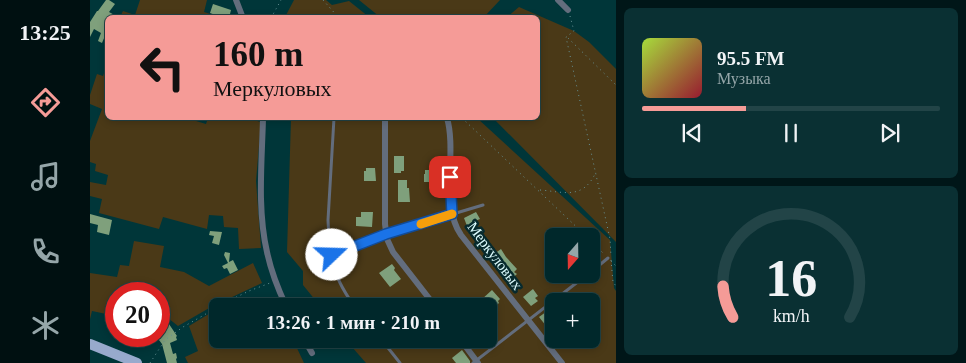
<!DOCTYPE html>
<html lang="ru">
<meta charset="utf-8">
<style>
body{margin:0;font-family:"Times New Roman",serif;background:#0a3033;color:#f1f3f6;height:100vh;display:flex;flex-direction:column;font-size:19px;white-space:nowrap}
*{box-sizing:border-box;margin:0}
p{font-size:16px;color:#95a6a9}
.icon{flex:none;width:28px;height:28px;fill:none;stroke:currentColor;stroke-width:2;stroke-linecap:round;stroke-linejoin:round}
.map{position:relative;flex:1;overflow:hidden}
.drawer{display:flex;flex-direction:column;gap:8px;padding:8px;background:#001618;width:350px}
.drawer>*{flex:none}
.top-card{position:absolute;left:15px;top:15px;width:435px;height:105px;border-radius:8px;box-shadow:0 2px 8px #0003,0 0 0 1px #224447;background:#f59b97;color:#111;overflow:hidden}
.needle{width:32px;rotate:200deg}
.controls{position:absolute;left:455px;top:228px;display:grid;gap:10px}
.controls a{display:grid;place-items:center;width:55px;height:55px;border-radius:8px;background:#00282b;box-shadow:0 2px 8px #0003,0 0 0 1px #224447;font-size:25px}
.speed{position:absolute;left:15px;top:282px;display:flex;gap:10px;font-size:25px;font-weight:700;text-align:center}
.speed>*{display:grid;place-content:center;width:65px;height:65px;border-radius:50%;background:#00282b;box-shadow:0 2px 8px #0003,0 0 0 1px #224447;line-height:1}
.speed .limit{border:8px solid #d22;background:#fff;color:#111}
.pin{position:absolute;display:grid;place-items:center;width:42px;height:42px;color:#fff;margin:-21px;border-radius:10px;box-shadow:0 2px 8px #0006}
.me{position:absolute;width:55px;margin:-28px;rotate:69deg;stroke-linejoin:round;filter:drop-shadow(0 0 4px #0008)}
.turn{display:flex;align-items:center;gap:18px;height:105px;padding:0 25px;font-size:22px}
.turn .icon{width:65px;height:65px;stroke-width:2.5}
.turn b{display:block;font-size:35px;line-height:42px}
.drawer .widget{flex:1;display:flex;flex-direction:column;justify-content:center;gap:8px;min-width:0;padding:0 18px;border-radius:8px;background:#0a3033}
.drawer .dial{align-items:center;gap:0}
.dial svg{height:130px;overflow:visible;fill:none;stroke:#224447;stroke-width:7;stroke-linecap:round;text-anchor:middle}
.dial text{fill:#f1f3f6;stroke:none}
.song{display:flex;align-items:center;gap:15px}
.cover{width:60px;height:60px;border-radius:8px;background:linear-gradient(135deg,hsl(80 70% 55%),hsl(350 70% 35%))}
.played{height:5px;border-radius:2px;background:linear-gradient(90deg,#f59b97 35%,#224447 35%)}
.keys{display:flex;justify-content:space-around;direction:ltr}
.trip{position:absolute;left:119px;top:298px;width:288px;height:50px;border-radius:8px;background:#00282b;box-shadow:0 2px 8px #0003,0 0 0 1px #224447;font-weight:600;line-height:50px;text-align:center}
main{display:flex;flex:1;min-height:0}
.menu{display:flex;flex-direction:column;width:90px;justify-content:space-around;align-items:center;background:#001011;color:#95a6a9}
.menu .icon{width:35px;height:35px}
.menu .active{color:#f59b97}
.menu b{font-size:22px;color:#f1f3f6}
.map>svg:first-child{display:block}
.green{fill:#4a3917;fill-rule:evenodd}
.building{fill:#7fa07c}
.lines{fill:none;stroke-linecap:round;stroke-linejoin:round}
.path{stroke:#679295;stroke-width:1;stroke-dasharray:1 4;stroke-linecap:butt}
.lane{stroke:#636d7d;stroke-width:3}
.street{stroke:#636d7d;stroke-width:6}
.primary{stroke:#97aacd;stroke-width:10}
.route-casing{stroke:#114b97;stroke-width:12}
.route{stroke:#1a73e8;stroke-width:9}
.slow{stroke:#f59e0b;stroke-width:9}
.labels{text-anchor:middle;stroke-width:5;stroke-linejoin:round;paint-order:stroke}
.street-label{font-size:15px;fill:#ddfcfe;stroke:#072a2d}
</style>
<main>
<nav class="menu">
<b>13:25</b>
<svg class="icon active" aria-label="directions" viewBox="0 0 24 24"><path d="M12 3l9 9-9 9-9-9zM9 14v-3h6M13 9l2 2-2 2"/></svg>
<svg class="icon" aria-label="music" viewBox="0 0 24 24"><path d="M9 18V5l10-2v13"/><circle cx="6" cy="18" r="3"/><circle cx="16" cy="16" r="3"/></svg>
<svg class="icon" aria-label="phone" viewBox="0 0 24 24"><path d="M5 4h4l2 5-3 2q2 4 5 5l2-3 5 2v4C11 20 4 13 5 4z"/></svg>
<svg class="icon" aria-label="climate" viewBox="0 0 24 24"><path d="M12 3v18M4 7l16 10M4 17L20 7"/></svg>
</nav>
<div class="map">
<svg width="526" height="363" viewBox="0 0 526 363">
<rect width="100%" height="100%" fill="#003639"/>
<!-- green -->
<g class="green">
<path d="M50,0H117L114,12L130,17H30L33,11L45,15Z"/>
<path d="M204,0H236L242,5L259,1L279,17H195Z"/>
<path d="M269,0H410L394,17H290Z"/>
<path d="M429,7L484,31L499,42L526,69V242L403,118H448V18L417,17Z"/>
<path d="M14,73L17,74L18,118H96L116,124L118,118H156L171,122L166,181L171,248L149,249L148,228L134,227L133,216L119,215L117,229L73,217L69,229L9,213L12,199L0,196V182L16,185L18,175L5,171L6,164L0,162V141L12,109L0,104V95L7,74L13,76Z"/>
<path d="M201,118H387L520,240L524,288L526,291V363H276L255,339H398V306H230L213,285V271L197,252ZM464,236H501V274H464ZM464,301H501V339H464Z"/>
<path d="M44,241L74,246L70,267L94,272L119,286L163,263L172,283L121,307L88,326L73,314L69,319V294H26V316L2,311L0,319V273L27,277L30,265L39,266Z"/>
<path d="M127,309L128,339H159L163,346L181,339H200L206,346L214,363H98L95,357L108,351L99,326Z"/>
</g>
<!-- building -->
<g class="building">
<path d="M16,0H19L25,4L19,12L30,18H18V22L14,30L17,31L12,43L8,41L11,33L4,29L0,37V22L7,11H8Z"/>
<path d="M123,4L141,10L139,18H133L120,13Z"/>
<path d="M304,156H314V171H311V173H304Z"/>
<path d="M276,168H285L286,181H274V171H276Z"/>
<path d="M335,170H344V173H346V182H334V174H335Z"/>
<path d="M308,180H317V188H319L320,202H308Z"/>
<path d="M271,212H283L282,227L266,226V217H271Z"/>
<path d="M386,212L390,219L385,221L387,224L379,227L378,225L377,226L374,218Z"/>
<path d="M0,214L22,220L19,235L7,232L8,225L0,223Z"/>
<path d="M120,231L132,232L129,245L122,243L124,236L119,235Z"/>
<path d="M411,249L416,257L427,269L424,272L427,274L420,280L400,257Z"/>
<path d="M135,252L140,253L139,262L143,260L148,270L140,274L137,268L134,269L132,266L138,263L134,255Z"/>
<path d="M302,264L305,268L304,270L311,279L300,287L289,273Z"/>
<path d="M443,289L448,296L445,298L448,301L441,306L433,297Z"/>
<path d="M402,290L410,299L408,301L409,303L402,309L400,306H396L391,300Z"/>
<path d="M460,309L464,314V336L449,317Z"/>
<path d="M69,320L75,327L79,324L87,336L86,337L87,340L80,343L83,354L86,353L87,358L86,359L87,363H77L72,344L66,336H69Z"/>
<path d="M372,350L380,361V363H366L362,358Z"/>
</g>
<g class="lines">
<!-- path -->
<g class="path">
<path d="M233,0L249,18"/>
<path d="M480,16L484,31L476,37L520,239L521,256"/>
<path d="M181,18L191,0"/>
<path d="M478,38L526,85"/>
<path d="M372,118L496,236"/>
<path d="M450,190C475,192 493,200 506,172"/>
<path d="M501,241L515,255"/>
<path d="M521,260L523,282L526,286"/>
<path d="M521,261L526,266"/>
<path d="M128,306L159,291L180,283"/>
<path d="M60,363L75,340L93,327L128,307"/>
</g>
<!-- lane -->
<g class="lane">
<path d="M242,255L239,240L238,220L244,118"/>
<path d="M501,272L518,258"/>
<path d="M264,306C253,290 244,275 242,255L296,234L393,205"/>
<path d="M291,339L310,363"/>
<path d="M383,363L498,274"/>
</g>
<!-- street -->
<g class="street">
<path d="M146,0L153,18"/>
<path d="M468,0L478,10"/>
<path d="M173,118C172,161 167,209 177,252C181,271 188,289 196,306"/>
<path d="M295,118V224L297,239L303,252L345,306"/>
<path d="M357,118C367,152 350,205 371,235L472,363"/>
<path d="M214,339L222,353"/>
<path d="M370,339L388,363"/>
</g>
<!-- primary -->
<path class="primary" d="M0,344L47,363"/>
</g>
<g class="lines">
<!-- route casing -->
<g class="route-casing">
<path id="route" d="M242,255L296,234L362,214L360,177"/>
</g>
<!-- route -->
<use href="#route" class="route"/>
<!-- slow -->
<path class="slow" d="M331,224L362,214"/>
</g>
<g class="labels">
<!-- street labels -->
<g class="street-label">
<text transform="translate(405 256) rotate(53)" y="5">Меркуловых</text>
</g>
</g>
</svg>
<div class="controls">
<a><svg class="needle" viewBox="-14 -14 28 28"><path d="M0-13l5 13h-10z" fill="#e53935"/><path d="M0 13l5-13h-10z" fill="#95a6a9"/></svg></a>
<a>+</a>
</div>
<div class="speed"><div class="limit">20</div></div>
<div class="pin" style="left:360px;top:177px;background:#d93025"><svg class="icon" aria-label="arrive" viewBox="0 0 24 24"><path d="M6 21V4h12l-3 4 3 4H6"/></svg></div>
<svg class="me" style="left:242px;top:255px" viewBox="-20 -20 40 40"><circle r="19" fill="#fff"/><path d="M0-13L10 11 0 6-10 11z" fill="#1a73e8"/></svg>
<div class="trip">13:26 · 1 мин · 210 m</div>
<div class="top-card">
<div class="turn"><svg class="icon" aria-label="left" viewBox="0 0 24 24"><path d="M17 20v-9H6M10 6l-5 5 5 5"/></svg><div><b>160 m</b>Меркуловых</div></div>
</div>
</div>
<section class="drawer">
<div class="widget">
<div class="song"><i class="cover"></i><div><b>95.5 FM</b><p>Музыка</p></div></div>
<div class="played"></div>
<div class="keys"><svg class="icon" aria-label="previous" viewBox="0 0 24 24"><path d="M18 5L8 12l10 7zM5 5v14"/></svg><svg class="icon" aria-label="pause" viewBox="0 0 24 24"><path d="M8 5v14M16 5v14"/></svg><svg class="icon" aria-label="next" viewBox="0 0 24 24"><path d="M6 5l10 7-10 7zM19 5v14"/></svg></div>
</div>
<div class="widget dial"><svg viewBox="0 0 100 80">
<path d="M14 69A42 42 0 1 1 86 69"/>
<path d="M14 69A42 42 0 0 1 8 50" stroke="#f59b97"/>
<text x="50" y="56" font-size="32" font-weight="700">16</text>
<text x="50" y="72" font-size="11">km/h</text>
</svg></div>
</section>
</main>
